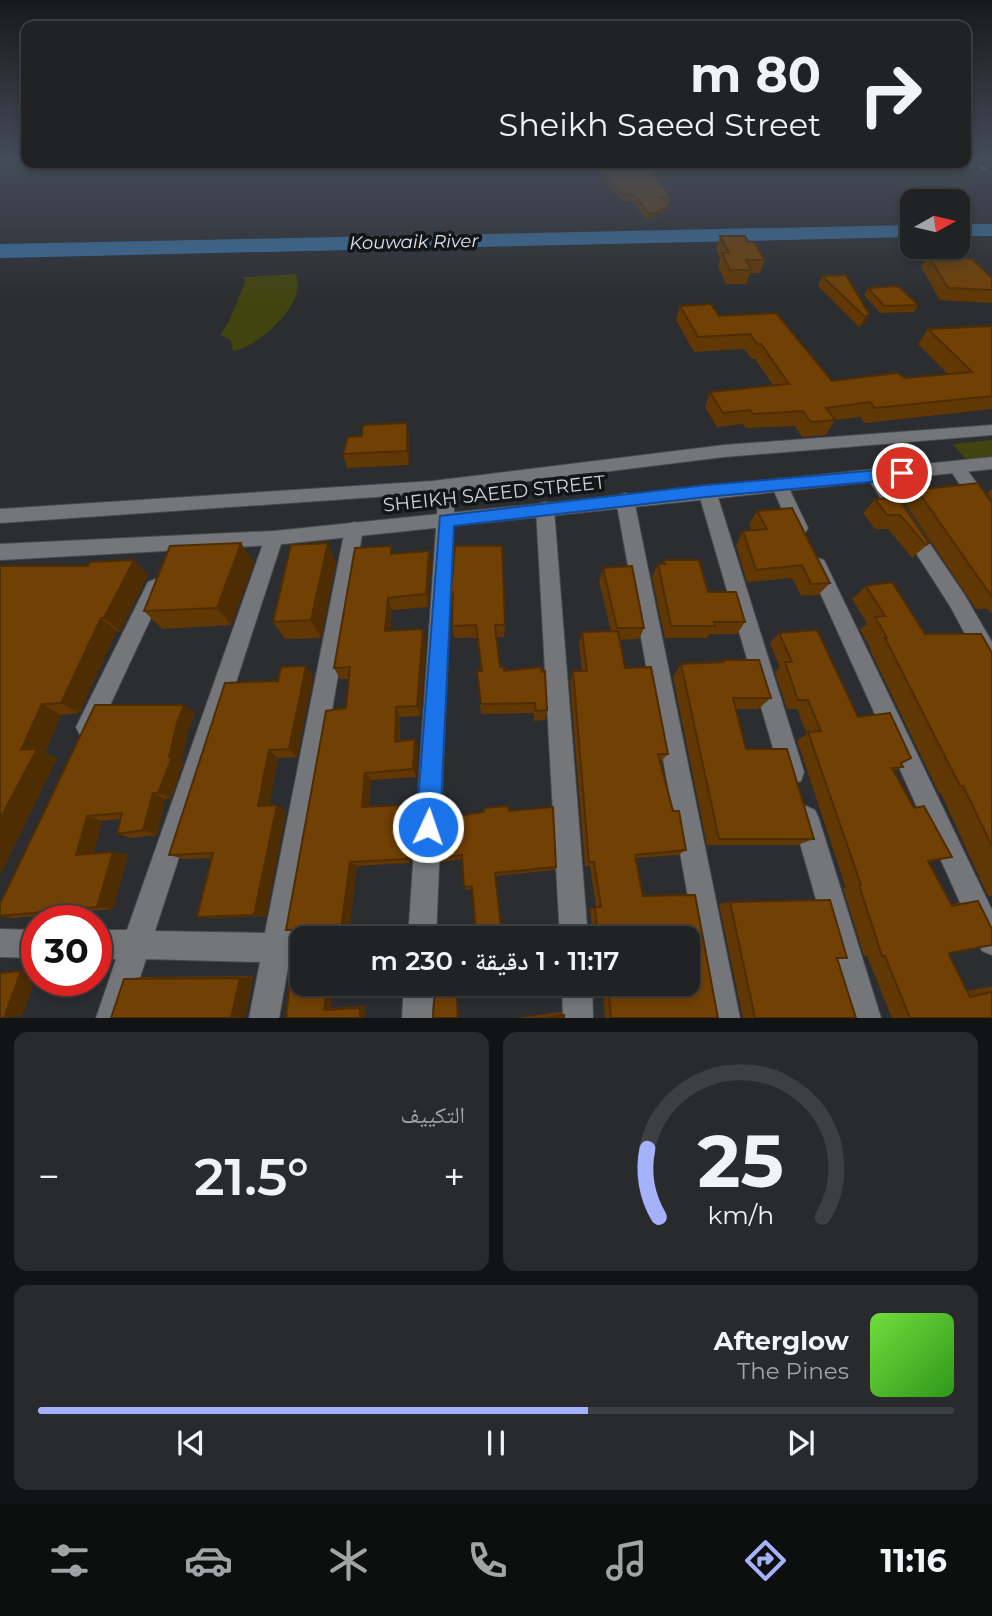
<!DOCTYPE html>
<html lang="ar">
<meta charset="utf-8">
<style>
body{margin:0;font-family:Montserrat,"Noto Naskh Arabic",sans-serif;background:#282a2c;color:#f1f3f6;direction:rtl;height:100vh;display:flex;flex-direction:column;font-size:26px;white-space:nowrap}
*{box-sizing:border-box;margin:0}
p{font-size:23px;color:#a2a4a6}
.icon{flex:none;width:38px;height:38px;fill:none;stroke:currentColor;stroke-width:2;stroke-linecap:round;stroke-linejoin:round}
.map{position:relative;height:1018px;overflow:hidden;direction:ltr}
.drawer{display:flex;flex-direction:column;gap:14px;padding:14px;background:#121314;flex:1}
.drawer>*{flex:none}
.guide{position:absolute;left:21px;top:21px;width:950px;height:147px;border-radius:14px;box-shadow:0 4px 10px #0003,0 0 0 2px #3d3f41;direction:rtl;background:#202224;color:#f1f3f6;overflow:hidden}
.needle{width:46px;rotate:82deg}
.fabs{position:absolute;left:900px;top:189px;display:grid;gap:14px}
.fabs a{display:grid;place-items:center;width:70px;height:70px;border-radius:14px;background:#202224;box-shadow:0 4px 10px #0003,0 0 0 2px #3d3f41;font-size:35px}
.speed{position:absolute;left:21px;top:905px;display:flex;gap:14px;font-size:35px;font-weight:700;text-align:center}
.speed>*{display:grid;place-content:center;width:91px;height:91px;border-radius:50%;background:#202224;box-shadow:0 4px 10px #0003,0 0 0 2px #3d3f41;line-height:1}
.speed .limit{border:10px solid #d22;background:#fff;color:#111}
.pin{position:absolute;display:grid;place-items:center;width:60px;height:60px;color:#fff;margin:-30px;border:4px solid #fff;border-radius:50%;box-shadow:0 2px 7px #0007}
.me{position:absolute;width:77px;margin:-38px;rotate:3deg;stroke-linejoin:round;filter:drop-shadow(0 0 5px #0008)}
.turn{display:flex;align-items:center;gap:24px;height:147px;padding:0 35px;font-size:32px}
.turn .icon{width:91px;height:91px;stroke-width:2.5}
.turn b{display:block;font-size:49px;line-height:60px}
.big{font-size:52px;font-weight:600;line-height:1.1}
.drawer .card{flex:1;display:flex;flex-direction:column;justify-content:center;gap:10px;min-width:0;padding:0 24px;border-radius:14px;background:#282a2c}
.drawer .dial{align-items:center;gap:0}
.dial svg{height:182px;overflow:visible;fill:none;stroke:#3d3f41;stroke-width:7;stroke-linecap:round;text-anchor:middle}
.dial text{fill:#f1f3f6;stroke:none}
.song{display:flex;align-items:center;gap:21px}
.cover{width:84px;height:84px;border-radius:10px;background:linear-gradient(135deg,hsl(100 70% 55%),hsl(110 70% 35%))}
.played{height:7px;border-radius:4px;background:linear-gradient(90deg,#a4b2fc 60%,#3d3f41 60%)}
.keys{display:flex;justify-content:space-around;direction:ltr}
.heat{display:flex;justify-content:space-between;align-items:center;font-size:38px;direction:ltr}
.drawer .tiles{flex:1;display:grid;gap:14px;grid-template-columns:1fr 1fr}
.card:last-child{grid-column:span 2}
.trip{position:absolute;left:290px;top:926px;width:410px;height:70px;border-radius:14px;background:#202224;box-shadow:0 4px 10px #0003,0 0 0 2px #3d3f41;font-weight:600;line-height:70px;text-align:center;direction:rtl}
.menu{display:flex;height:112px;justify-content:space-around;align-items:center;background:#0d0e0e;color:#a2a4a6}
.menu .icon{width:49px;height:49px}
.menu .active{color:#a4b2fc}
.menu b{font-size:32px;color:#f1f3f6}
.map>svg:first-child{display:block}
.green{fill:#424410}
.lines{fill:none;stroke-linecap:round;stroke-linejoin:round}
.river{fill:#3a6f9f;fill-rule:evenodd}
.street-casing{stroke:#494a4d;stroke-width:2}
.secondary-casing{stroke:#494a4d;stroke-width:2}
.street{fill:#75767a;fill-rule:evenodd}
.secondary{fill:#75767a;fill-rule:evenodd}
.rail{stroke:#bfc0c2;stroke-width:2.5;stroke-dasharray:7 7;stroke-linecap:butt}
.wall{fill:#613703}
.shaded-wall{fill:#4f2d03}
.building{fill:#714004;stroke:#4f2d03;stroke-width:2}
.route{fill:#1a73e8;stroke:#114b97;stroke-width:2}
.labels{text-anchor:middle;stroke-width:7;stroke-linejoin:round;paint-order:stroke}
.far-water-label{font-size:18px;font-style:italic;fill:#d8e6f4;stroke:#141516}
.street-label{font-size:19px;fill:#d1d2d4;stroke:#141516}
</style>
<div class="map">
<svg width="992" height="1018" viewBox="0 0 992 1018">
<rect width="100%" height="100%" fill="#2b2d30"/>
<!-- green -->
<g class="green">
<path d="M295,274C310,301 259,347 233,351L231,340L220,335L229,321L246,280L243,277Z"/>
<path d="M992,440V456L966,459L952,444Z"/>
</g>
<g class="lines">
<!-- river -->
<g class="river">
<rect x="957" y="224" width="35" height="12"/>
<path d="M912,225V237L0,258V244Z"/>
</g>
<!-- street casing -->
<g class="street-casing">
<g id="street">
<path d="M956,461L962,463L992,504V525L986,523L948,467Z"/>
<path d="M875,470L881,472L964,594L992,642V672L984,669L950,606L869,480L867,476Z"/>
<path d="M779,478L785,480L808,528L805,533L799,535L793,533L790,528L771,484Z"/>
<path d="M447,479L455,485L436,938H408L439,485Z"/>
<path d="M707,485L713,486L716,491L804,772L801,781L792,784L783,781L780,772L698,491L701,486Z"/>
<path d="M625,493L631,495L634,500L740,1018H710L616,500L619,495Z"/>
<path d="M545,502L551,504L554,509L588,938H560L536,509L539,504Z"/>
<path d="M354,522L360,524L363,529L294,933L313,938H303V962H289L279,1018H249L260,962L146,959L127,1018H96L116,959L96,958V930H127L265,538L268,533L274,531L280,533L283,538L155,931L265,933L345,529L348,524Z"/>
<path d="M817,558L824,560L992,910V955L982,951L808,566L810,560Z"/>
<path d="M155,579L162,582L165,588L96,735L88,739L80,735L76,727L80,719L148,582Z"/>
<path d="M806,806L815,810L819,819L881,1018H850L793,819L797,810Z"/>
<path d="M0,929L37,930V958L0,957Z"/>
<path d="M404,984H434L432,1018H402Z"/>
<path d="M562,984H592L593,1018H563Z"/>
</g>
</g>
<!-- secondary casing -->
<g class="secondary-casing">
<g id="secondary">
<path d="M992,425V435L724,457L433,493L0,523V509L433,481L724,445Z"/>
<path d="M992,457V469L274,545L0,560V544L274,531Z"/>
</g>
</g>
<!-- street -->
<use href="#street" class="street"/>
<!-- secondary -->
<use href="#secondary" class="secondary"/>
<!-- rail -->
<path class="rail" d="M966,162L992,171"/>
</g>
<!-- wall -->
<g class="wall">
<path d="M607,163H647L670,197L669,203H666V211L656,218L647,220L632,201H623L610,188L601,174L602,168L610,167Z"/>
<path d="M720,236L748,242L765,260L760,273H750L746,284H726L718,266L720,258L716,249Z"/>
<path d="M928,255L992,278V303L940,300L921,267Z"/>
<path d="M822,276L869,314L864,324L859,327L818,286Z"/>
<path d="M868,288L918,305L914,312L880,313L864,295Z"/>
<path d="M680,306L719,316L832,381L905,378L948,374L918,344L928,329L992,326V409L865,423L860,417L835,420L826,435L802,437L795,426L746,428L743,424L717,427L705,407L710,392L773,385L755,359H752L744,349L694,352L676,320Z"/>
<path d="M407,423L409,437V465L347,468L343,454L362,436Z"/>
<path d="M992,489V500L987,493Z"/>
<path d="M917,490L992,503V614L988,609H976L905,503Z"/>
<path d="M898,498L929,543L912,558L888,529H875L863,513L875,499Z"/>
<path d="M757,511L830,583L818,595L801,596L792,578L747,582L736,545L743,531H752L749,524Z"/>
<path d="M455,546L505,625L504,637H496L500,667L547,710L545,720L534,721V713L481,714L477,671H481L477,638H454L452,626L453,605L451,592Z"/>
<path d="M429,551L431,564L428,607L392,610L390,631L426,641L421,716L400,717V741L415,739L418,748L416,777L371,780L369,807L410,805L414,811L410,863L357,866L349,930L297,931L286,930L346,708L349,679H340L334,668L393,554Z"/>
<path d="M664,560L708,592L745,622L737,634H710L707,638H665L652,577L658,564H663Z"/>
<path d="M254,562L231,625L162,629L144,611Z"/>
<path d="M336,562L321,638L285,639L273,622Z"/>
<path d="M0,566H88L148,575L120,631H117L79,713L61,715L45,753L57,758L0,875Z"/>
<path d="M632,566L644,628L639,639L619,640L625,668L651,667L668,754L660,762L673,811H679L686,850L678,855L636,858L643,896L695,895L718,1018H605L602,984H688V938H593L590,909L596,907L590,866H585L570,682L573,671H582L579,643L582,632L611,631L599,581L603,568Z"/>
<path d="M866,586L925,634L992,653V896H988L941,793H939L870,650L871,649L860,629L867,624L852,599Z"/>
<path d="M779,633L901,763L903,767L894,771L914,808L952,857L929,862L951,904L978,901L949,953L950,957L967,991L992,986V1018H892L867,956H864L843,888H846L797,740L807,734L797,709H787L775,672L780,668L770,643Z"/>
<path d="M723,660L771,698L758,709H736L746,749L814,839L797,845H707L673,677L681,664L721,662Z"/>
<path d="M306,666L313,677L297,757L278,758L269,805L286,811L266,916L211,918L197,917L212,858L184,859L169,855L278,681Z"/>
<path d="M95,705L195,713L188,731L181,762L183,763L171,798L165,799L157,835L131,838L117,834L120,819L102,821L93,854L113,852L128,855L113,909L14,918L0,917V904Z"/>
<path d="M509,811L556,867L554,870L495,876L501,929L477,932L472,889L466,890L464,887L463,859L442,862L440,858Z"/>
<path d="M730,902L837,958L856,1018H743L719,904Z"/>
<path d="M253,976L245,1018L124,979L143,977Z"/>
<path d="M366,1006L365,1018H286L331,1008Z"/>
<path d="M560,1012L564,1015V1018H517Z"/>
</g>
<!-- shaded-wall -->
<g class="shaded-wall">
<path d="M668,205L666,211L656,218L647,220L648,213Z"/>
<path d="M869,314L864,324L859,327L865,317Z"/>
<path d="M407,423L409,437V465L407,451Z"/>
<path d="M241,543L254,562L231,625L217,608Z"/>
<path d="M328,543L336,562L321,638L311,620Z"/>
<path d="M429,551L431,564L428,607L426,594Z"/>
<path d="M134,560L148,575L120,631L104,618Z"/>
<path d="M388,598L392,610L389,643L385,631Z"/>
<path d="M101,618L117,631L79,713L61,703Z"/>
<path d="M423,629L426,641L421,716L417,706Z"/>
<path d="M306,666L313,677L297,757L289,749Z"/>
<path d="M42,704L61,715L45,753L57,758L0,875V819L21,750Z"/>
<path d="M184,705L195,713L188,731L181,762L183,763L171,798L158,793L177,723Z"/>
<path d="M396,707L400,717L399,750L395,742Z"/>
<path d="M415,739L418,748L416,777L413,769Z"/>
<path d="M269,750L278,758L268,812L258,806Z"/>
<path d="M365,773L371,780L368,814L362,807Z"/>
<path d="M153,793L165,799L157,835L143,830Z"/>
<path d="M277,805L286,811L266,916L254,915Z"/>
<path d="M410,805L414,811L410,863L406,859Z"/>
<path d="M87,816L102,821L92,859L76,855Z"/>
<path d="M113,852L128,855L113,909L97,907Z"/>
<path d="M350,862L357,866L349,930L341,929Z"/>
<path d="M37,970V974L22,1016L4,1018L21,971Z"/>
<path d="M253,976L245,1018H231L240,978Z"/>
<path d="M327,984H333L331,1008L324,1010Z"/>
<path d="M366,1006L365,1018H360V1008Z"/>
</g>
<!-- building -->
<g class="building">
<path d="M612,163H647L670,197H661L668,205L658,212L648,213L634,194L624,195L611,182L602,168L615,167Z"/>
<path d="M720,236H745L748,242H754L765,260H746L751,270H730L722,253H729Z"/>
<path d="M928,255L972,259L992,278V290L948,288Z"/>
<path d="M846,275L869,314L865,317L822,276Z"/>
<path d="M898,286L918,305L884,306L868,288Z"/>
<path d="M711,304L719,316L776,313L832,381L897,373L905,378L972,372L928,329L992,326V396L875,408L870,402L826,408L835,420L811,422L803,411L753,414L750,410L723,413L710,392L789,384L761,344L758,345L750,334L698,337L680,306Z"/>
<path d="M407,423V451L343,454L348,437L362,436L363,425Z"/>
<path d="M978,483L992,503V597L917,490Z"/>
<path d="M898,498L929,543L926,545L900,515H887L875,499Z"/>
<path d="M792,508L830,583L811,584L802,565L756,570L743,531L767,529L757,511Z"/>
<path d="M241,543L217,608L144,611L170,546Z"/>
<path d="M328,543L311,620L273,622L291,545Z"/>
<path d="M391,546V554L429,551L426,594L388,598L385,631L423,629L417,706L396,707L395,742L415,739L413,769L365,773L362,807L410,805L406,859L350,862L341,929L286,930L326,711L346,708L350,667L334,668L355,548Z"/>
<path d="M455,546H502L505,625H495L500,667H504V671L541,667L542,672L545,671L547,710L536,711L535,703L481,704L477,671H482L476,625L452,626L453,592H451Z"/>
<path d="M134,560L104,618H101L61,703L42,704L21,750L37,749L0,819V566H88L90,562Z"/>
<path d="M664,560H699L708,592H736L745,622H714L715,626H671L658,564H665Z"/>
<path d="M632,566L644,628H617L603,568Z"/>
<path d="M892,582L925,634H981L992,653V846L963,786H960L885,638H887L875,617L885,616L866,586Z"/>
<path d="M817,630L858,717L890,713L911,758L901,763L903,767L892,768L914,808L924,806L952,857L928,861L952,906L978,901L992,929V945L949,953L950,957L970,997L992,992V1018H910L885,956H882L859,885H861L808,732L821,731L808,700H798L785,662H792L779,633Z"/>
<path d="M618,631L625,668L651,667L668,754H658L673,811H679L686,850L635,855L643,896L695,895L718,1018H611L608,984H688V938H598L595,907H601L594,862H589L573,671H587L582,632Z"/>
<path d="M723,660H759L771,698H733L746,749H787L814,839H719L681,664L724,662Z"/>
<path d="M306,666L289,749L269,750L258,806L277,805L254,915L197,917L213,853L169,855L225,683L278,681L281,667Z"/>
<path d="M95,705H184L177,723L169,757H172L158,793H153L143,830L117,834L122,813L87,816L76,855L113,852L97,907L0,916V904Z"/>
<path d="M508,806L509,811L553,807L556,867L495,873L501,928L476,932L472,886L464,887L462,855L440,858L441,819L484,812V808Z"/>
<path d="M830,900L847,958H837L856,1018H755L730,902Z"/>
<path d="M21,971L4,1018H0V973Z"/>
<path d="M240,978L231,1018H111L124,979Z"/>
<path d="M303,981V984H327L324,1010L360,1008V1018H286L290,982Z"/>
<path d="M446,984H456L458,1018H433L435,985Z"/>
<path d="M564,1015V1018H547Z"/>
</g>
<!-- sky -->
<linearGradient id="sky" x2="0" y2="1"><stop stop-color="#18191a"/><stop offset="0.53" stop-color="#444c59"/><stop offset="1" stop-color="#444c59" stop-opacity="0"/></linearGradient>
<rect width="992" height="300" fill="url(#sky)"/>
<!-- route -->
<path class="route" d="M902,468L910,473L902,479L706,497L454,526L440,827L437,835L428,838L420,835L416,827L440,516L706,485Z"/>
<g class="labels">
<!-- far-water labels -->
<g class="far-water-label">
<text transform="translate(414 242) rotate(-1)" y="6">Kouwaik River</text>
</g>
<!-- street labels -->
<g class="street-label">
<text transform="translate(494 493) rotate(-6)" y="7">SHEIKH SAEED STREET</text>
</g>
</g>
</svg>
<div class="fabs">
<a><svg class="needle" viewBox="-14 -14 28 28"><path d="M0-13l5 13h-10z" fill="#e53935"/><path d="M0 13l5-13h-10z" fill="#a2a4a6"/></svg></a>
</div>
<div class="speed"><div class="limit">30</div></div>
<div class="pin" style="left:902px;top:473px;background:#d93025"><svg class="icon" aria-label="arrive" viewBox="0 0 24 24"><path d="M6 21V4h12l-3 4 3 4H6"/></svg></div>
<svg class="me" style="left:428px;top:827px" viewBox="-20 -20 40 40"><circle r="17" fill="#1a73e8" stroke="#fff" stroke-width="3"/><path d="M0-11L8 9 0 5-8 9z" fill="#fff"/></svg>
<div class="trip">11:17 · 1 دقيقة · 230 m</div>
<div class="guide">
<div class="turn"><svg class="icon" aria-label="right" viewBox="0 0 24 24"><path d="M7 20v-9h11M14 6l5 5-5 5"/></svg><div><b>80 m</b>Sheikh Saeed Street</div></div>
</div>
</div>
<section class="drawer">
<div class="tiles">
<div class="card dial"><svg viewBox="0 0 100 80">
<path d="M14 69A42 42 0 1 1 86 69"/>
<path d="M14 69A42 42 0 0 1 9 39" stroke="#a4b2fc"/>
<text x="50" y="56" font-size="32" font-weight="700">25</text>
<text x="50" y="72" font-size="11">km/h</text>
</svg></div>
<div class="card"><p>التكييف</p>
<div class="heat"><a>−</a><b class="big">21.5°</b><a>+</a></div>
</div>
<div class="card">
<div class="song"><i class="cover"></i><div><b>Afterglow</b><p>The Pines</p></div></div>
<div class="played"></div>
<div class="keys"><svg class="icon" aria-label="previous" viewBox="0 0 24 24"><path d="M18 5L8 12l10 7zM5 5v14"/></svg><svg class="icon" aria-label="pause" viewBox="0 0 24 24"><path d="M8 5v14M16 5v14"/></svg><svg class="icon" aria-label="next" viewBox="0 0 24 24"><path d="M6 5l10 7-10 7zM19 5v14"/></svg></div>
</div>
</div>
</section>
<nav class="menu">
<b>11:16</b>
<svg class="icon active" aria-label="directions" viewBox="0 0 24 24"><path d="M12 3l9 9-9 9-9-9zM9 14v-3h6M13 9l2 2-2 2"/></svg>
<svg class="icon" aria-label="music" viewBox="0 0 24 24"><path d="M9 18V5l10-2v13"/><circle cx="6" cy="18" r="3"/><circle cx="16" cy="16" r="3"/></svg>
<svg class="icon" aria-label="phone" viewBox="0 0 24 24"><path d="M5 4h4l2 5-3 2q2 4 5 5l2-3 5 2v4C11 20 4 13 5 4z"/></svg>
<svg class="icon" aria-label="climate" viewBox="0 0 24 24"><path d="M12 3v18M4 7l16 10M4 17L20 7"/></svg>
<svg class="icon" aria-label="car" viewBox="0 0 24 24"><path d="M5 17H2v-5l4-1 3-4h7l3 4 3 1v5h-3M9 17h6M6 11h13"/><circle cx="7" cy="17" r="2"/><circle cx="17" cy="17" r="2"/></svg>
<svg class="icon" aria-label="filters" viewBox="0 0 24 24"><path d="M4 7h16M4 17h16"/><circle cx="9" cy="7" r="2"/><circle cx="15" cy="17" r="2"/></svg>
</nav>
